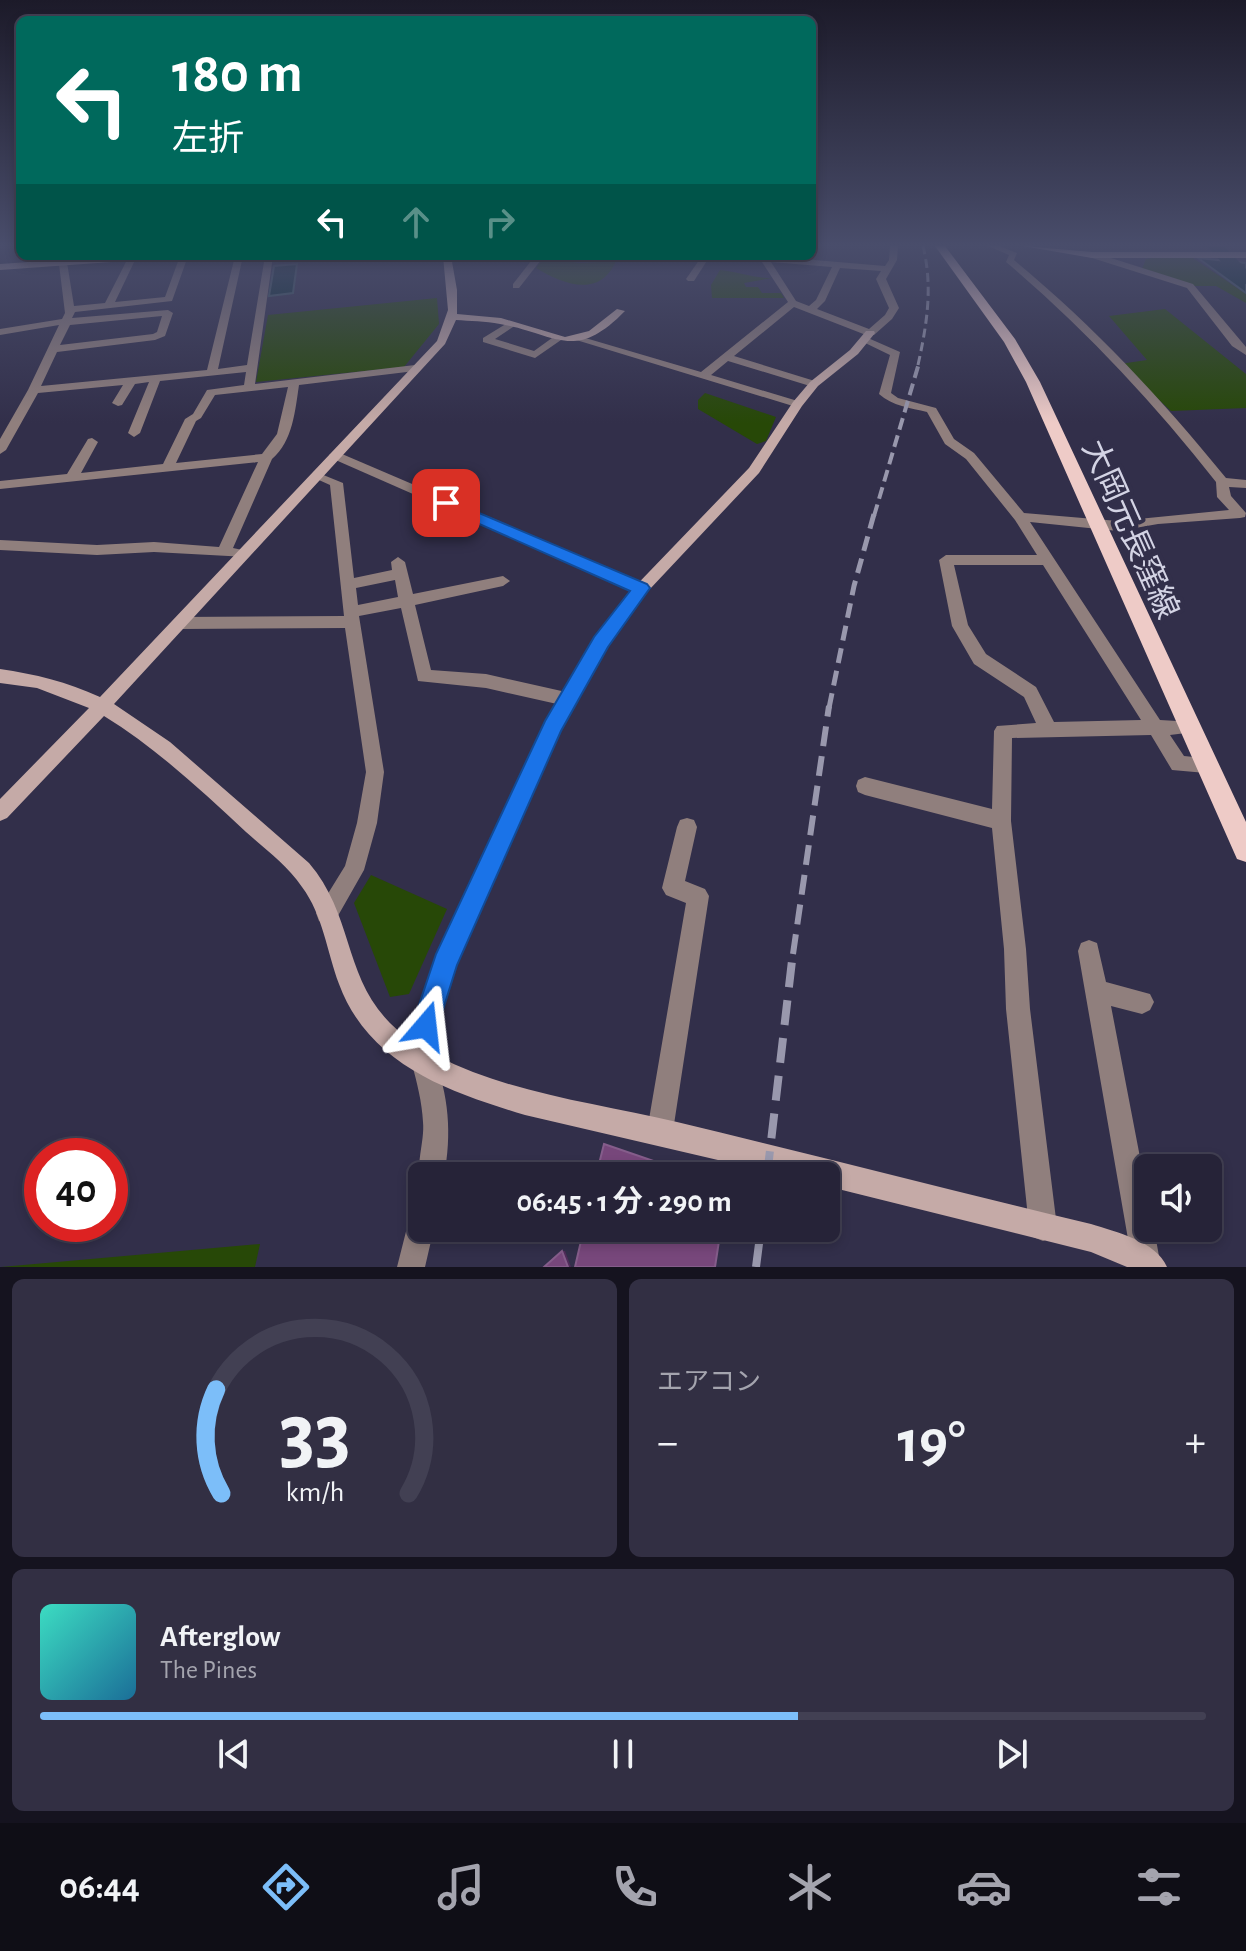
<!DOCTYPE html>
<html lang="ja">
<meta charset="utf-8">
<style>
body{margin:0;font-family:"Alegreya Sans","Noto Sans JP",sans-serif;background:#322f43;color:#f1f3f6;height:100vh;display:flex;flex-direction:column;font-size:30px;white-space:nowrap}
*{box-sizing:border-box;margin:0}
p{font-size:26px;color:#a4a4ae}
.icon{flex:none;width:44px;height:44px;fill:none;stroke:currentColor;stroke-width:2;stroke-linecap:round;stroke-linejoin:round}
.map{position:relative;height:1267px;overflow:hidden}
.drawer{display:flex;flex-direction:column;gap:12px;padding:12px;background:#15131f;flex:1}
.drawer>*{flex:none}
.banner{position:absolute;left:16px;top:16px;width:800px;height:244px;border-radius:12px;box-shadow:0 4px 12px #0003,0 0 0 2px #424053;background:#00695c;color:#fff;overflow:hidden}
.controls{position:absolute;left:1134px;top:1154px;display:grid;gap:16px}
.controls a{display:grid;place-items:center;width:88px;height:88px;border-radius:12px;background:#262338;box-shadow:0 4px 12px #0003,0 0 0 2px #424053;font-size:40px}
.speed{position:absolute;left:24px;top:1138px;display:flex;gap:16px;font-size:40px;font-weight:700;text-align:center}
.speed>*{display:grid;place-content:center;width:104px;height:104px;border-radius:50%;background:#262338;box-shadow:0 4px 12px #0003,0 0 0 2px #424053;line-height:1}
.speed .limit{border:12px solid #d22;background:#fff;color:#111}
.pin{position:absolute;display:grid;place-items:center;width:68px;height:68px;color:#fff;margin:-34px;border-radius:16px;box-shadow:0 4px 12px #0006}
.me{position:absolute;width:88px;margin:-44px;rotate:17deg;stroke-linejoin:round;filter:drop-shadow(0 0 6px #0008)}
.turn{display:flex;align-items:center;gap:28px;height:168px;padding:0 24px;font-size:36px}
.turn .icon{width:104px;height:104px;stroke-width:2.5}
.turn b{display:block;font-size:56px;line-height:68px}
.lanes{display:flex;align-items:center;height:76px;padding:0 24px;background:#0003;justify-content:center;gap:40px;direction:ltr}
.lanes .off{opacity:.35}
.big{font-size:60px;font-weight:700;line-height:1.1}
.drawer .tile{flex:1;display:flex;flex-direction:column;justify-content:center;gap:12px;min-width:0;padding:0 28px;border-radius:12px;background:#322f43}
.drawer .dial{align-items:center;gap:0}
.dial svg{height:208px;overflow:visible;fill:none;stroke:#424053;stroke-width:7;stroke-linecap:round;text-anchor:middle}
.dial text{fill:#f1f3f6;stroke:none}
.song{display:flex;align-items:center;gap:24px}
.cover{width:96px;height:96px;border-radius:12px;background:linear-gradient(135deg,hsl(170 70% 55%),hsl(200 70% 35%))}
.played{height:8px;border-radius:4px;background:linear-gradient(90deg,#7cbef9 65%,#424053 65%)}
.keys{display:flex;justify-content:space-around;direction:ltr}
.heat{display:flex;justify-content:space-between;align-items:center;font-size:44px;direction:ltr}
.drawer .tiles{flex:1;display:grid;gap:12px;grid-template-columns:1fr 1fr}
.tile:last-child{grid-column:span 2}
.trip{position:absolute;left:408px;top:1162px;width:432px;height:80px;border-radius:12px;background:#262338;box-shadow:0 4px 12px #0003,0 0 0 2px #424053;font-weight:700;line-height:80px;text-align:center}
.tab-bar{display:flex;height:128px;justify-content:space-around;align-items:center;background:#0f0e16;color:#a4a4ae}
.tab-bar .icon{width:56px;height:56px}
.tab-bar .on{color:#7cbef9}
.tab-bar b{font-size:36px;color:#f1f3f6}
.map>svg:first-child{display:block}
.green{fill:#274807}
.water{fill:#00292f;stroke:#3f5c65;stroke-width:2}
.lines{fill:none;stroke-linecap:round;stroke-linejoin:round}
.river{fill:#00292f;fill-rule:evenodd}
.street{fill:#907f7d;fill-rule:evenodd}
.secondary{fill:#c5aaa7;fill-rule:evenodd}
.primary{fill:#eecbc7;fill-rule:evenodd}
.rail-far4{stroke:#9998ad;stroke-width:3;stroke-dasharray:9 5;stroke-linecap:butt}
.rail-far3{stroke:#9998ad;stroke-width:4;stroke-dasharray:12 6;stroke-linecap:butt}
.rail-far2{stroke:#9998ad;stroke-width:5;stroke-dasharray:15 8;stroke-linecap:butt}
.rail-far1{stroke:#9998ad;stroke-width:6;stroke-dasharray:20 10;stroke-linecap:butt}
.rail{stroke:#9998ad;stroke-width:8;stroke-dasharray:25 13;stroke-linecap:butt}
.shaded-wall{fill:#502c5a}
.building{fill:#77477b;stroke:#855d8b;stroke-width:2}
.route{fill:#1a73e8;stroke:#114b97;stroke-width:2}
.labels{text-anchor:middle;stroke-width:8;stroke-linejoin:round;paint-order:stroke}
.street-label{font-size:32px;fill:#d3d3e4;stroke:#322f4a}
</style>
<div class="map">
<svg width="1246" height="1267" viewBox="0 0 1246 1267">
<rect width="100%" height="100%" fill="#322f4a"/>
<!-- green -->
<g class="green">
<path d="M544,258L580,263L616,261C600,298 564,285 536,268Z"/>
<path d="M1152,258H1193L1246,294V303L1216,286H1190L1142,269L1146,259Z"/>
<path d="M720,270C739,272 753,278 772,278L744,283L746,287H758L762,293H781L784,298H712L711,285Z"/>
<path d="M437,298L439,324L404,367L256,382L268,315Z"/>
<path d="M1165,309L1246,374V408L1171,411L1120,364L1147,360L1109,316Z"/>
<path d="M705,393L776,417L766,441L757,444L698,409V400Z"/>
<path d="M371,875L447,909L409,994L390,997L354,903Z"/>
<path d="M260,1244L255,1267H1Z"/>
</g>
<!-- water -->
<g class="water">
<path d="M1198,258L1246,263V293Z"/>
<path d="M297,264L293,293L269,296L274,266Z"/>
</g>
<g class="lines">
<!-- river -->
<path class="river" d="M1207,246H1224L1246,269V284L1240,283Z"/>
<!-- street -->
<g class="street">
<path d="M890,246H898L897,260L886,279L899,308L892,319L874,335H866L794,307L734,356L818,382V386H810L728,361L711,375L801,402V406H793L573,339L582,337L701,372L788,302L762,262L722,256H767L885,266L889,260ZM771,262L832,267L816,300L809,306L796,301ZM840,268L881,271L876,279L889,308L885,315L869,329L817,309L825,301Z"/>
<path d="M988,246H999L1017,253L1014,260C1093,325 1162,399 1226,478L1246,480V488L1229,487L1231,496L1246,513L1245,517L1240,518L1158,524L1118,531L1030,522L1160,720L1194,722L1197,727L1194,732L1170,735L1184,756L1213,759L1215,765L1213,771L1206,773L1172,770L1151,735L1012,738L1011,821L1026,949L1030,1009L1057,1227L1053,1237L1043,1241L1033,1237L1029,1227L1006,1009L1004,949L992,828L865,795L858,792L856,786L858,780L865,777L992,809L994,731L997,726L1036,723L1024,697L974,664L952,626L939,560L946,555H1037L1015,520L966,459L945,444L927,412C911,408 892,406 879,394L890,355L859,340L868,338L900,352L891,393L898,398L936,408L954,439L974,453L1024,513L1118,521L1229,510L1217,497L1216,482C1153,402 1084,328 1006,262L1009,255ZM954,565H1043L1141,720L1054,722L1036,687L986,654L968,625Z"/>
<path d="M1092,252L1193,284L1246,347V355L1232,346L1187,288L1089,257L1088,255Z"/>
<path d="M58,256H66L74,306L105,303L129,256H137L115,302L165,297L180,256H188L172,301L75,312L72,318L168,310L173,313L165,336L155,340L57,352L41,386L207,370L235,256H243L218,369L247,365L265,256H273L255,384L415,365L420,368L415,371L299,385C295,411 293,441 272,459L233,548L247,551L249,554L247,557L154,552L97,555L0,550V540L97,545L154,542L219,547L258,462L0,489V481L67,474L88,439L92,438L98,442L81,473L163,464L185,419L193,414L207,390L244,385L246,372L160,381L140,433L134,437L128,433L149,382L135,384L122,405L118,406L112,403L123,385L38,393L6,450L0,454V439L28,390L59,325L0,335V329L62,319L65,313ZM162,316L157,332L153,334L60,345L70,325ZM288,387L277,434L262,454L176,463L196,421L201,418L215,395Z"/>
<path d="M535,256H544L519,288H513V284Z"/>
<path d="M702,256H710L694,281H688L686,279Z"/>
<path d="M509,322L514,325L513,327L495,339L534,351L552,338L561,340L535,358L483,342V338Z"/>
<path d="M335,451L646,584L649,588L646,592H636L331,458L329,455Z"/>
<path d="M316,472L343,483L354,578L392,570L391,562L398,557L405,562L413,594L503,576L510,581L503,586L415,605L431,670L486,674L566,692L572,694L575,699L572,704L566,706L486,688L418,681L401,608L359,616L384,772L377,823L364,870L335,921L327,924L319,921L316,913L345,866L357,823L366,772L345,628L180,629L172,623L180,617L344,616L330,485L310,476ZM395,580L398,597L358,605L356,588Z"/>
<path d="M687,818L694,820L697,827L685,881L705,889L709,896L673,1131L669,1140L660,1144L651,1140L647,1131L686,903L666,895L662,888L677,827L680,820Z"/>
<path d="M1089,940L1097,943L1106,982L1150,994L1154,1002L1150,1010L1142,1014L1111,1006L1148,1199V1228H1154L1160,1262L1158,1267H1134L1132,1262L1078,951L1081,943Z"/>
<path d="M424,1052L433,1055C449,1095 452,1134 444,1176H422V1186C414,1168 425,1142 423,1122C422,1102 417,1083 412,1064L415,1055Z"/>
<path d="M422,1204V1228H434L425,1267H397L412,1208Z"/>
</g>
<!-- secondary -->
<g class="secondary">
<path d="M117,256H157L153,259L0,270V264Z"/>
<path d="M443,256H451L457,290V314L501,318L565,337L589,331L617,309L625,311C574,363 557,334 500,324C485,321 470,321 456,320L445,344L114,704L170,742L309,863C360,923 339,992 413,1042L414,1026L437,955L560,694L624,598L749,468L793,402L810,382L850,350L866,331H874L875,333L858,354L818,386L802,406L759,473L634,606L573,702L456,965L438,1026L437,1056C512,1094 596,1103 677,1122C815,1155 953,1191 1091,1224C1116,1232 1156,1241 1167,1267H1127L1091,1252L826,1186V1176H787L525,1115C449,1092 369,1065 339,984C327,952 323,915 302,887C287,865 265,849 246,832C201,790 156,748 104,716L7,818L0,821V799L89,708L37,688L0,683V669C35,674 67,682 100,697L437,341L448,310Z"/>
</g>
<!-- primary -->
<g class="primary">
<path d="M935,246H945L1015,339L1040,382L1246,822V862L1237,859L1026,382L1004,342Z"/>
<path d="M1023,246L1092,252H1246V258H1092Z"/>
</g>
<!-- rail-far4 -->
<path class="rail-far4" d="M918,365C927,324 933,287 923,246"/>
<!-- rail-far3 -->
<path class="rail-far3" d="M874,516L919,363"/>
<!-- rail-far2 -->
<path class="rail-far2" d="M829,708L854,586L874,514"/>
<!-- rail-far1 -->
<path class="rail-far1" d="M793,954L829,706"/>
<!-- rail -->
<g class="rail">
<path d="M767,1176L793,952"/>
<path d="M756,1267L761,1228"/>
</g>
</g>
<!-- shaded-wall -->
<path class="shaded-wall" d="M562,1251H565L571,1267H568Z"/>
<!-- building -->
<g class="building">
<path d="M604,1144L668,1166L669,1162L717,1176H596Z"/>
<path d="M584,1228H721L715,1267H575Z"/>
<path d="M562,1251L568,1267H544Z"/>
</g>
<!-- sky -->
<linearGradient id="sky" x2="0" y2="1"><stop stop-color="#1c1a29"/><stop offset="0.58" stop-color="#494d6b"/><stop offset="1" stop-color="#494d6b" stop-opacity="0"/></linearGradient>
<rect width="1246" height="423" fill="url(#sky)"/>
<!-- route -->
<path class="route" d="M446,499L647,584L650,588L608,647L561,731L457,965L435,1035L426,1039L416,1035L412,1026L436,954L545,721L594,637L630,591L441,507V500Z"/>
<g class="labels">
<!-- street labels -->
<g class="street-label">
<text transform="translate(1131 529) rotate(66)" y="11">大岡元長窪線</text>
</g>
</g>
</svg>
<div class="controls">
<a><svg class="icon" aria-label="sound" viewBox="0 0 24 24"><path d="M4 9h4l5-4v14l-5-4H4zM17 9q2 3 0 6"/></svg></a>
</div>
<div class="speed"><div class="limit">40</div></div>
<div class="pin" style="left:446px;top:503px;background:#d93025"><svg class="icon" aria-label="arrive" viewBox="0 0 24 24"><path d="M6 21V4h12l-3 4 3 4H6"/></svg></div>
<svg class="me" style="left:426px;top:1026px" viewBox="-20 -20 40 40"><path d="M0-17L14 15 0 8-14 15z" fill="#1a73e8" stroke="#fff" stroke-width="4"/></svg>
<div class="trip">06:45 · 1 分 · 290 m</div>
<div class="banner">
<div class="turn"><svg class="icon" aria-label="left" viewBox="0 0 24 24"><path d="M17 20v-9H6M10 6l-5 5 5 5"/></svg><div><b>180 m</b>左折</div></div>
<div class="lanes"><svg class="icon" aria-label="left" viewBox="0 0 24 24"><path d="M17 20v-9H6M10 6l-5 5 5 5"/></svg><svg class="icon off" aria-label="ahead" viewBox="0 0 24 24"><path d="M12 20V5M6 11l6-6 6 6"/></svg><svg class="icon off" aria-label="right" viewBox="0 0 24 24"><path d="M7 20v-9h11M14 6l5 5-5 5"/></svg></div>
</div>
</div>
<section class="drawer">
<div class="tiles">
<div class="tile dial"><svg viewBox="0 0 100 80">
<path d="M14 69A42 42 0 1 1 86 69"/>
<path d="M14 69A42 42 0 0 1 12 29" stroke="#7cbef9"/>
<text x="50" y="56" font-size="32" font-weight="700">33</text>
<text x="50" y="72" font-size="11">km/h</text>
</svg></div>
<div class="tile"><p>エアコン</p>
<div class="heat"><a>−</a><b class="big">19°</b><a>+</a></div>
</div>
<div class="tile">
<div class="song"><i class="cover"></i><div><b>Afterglow</b><p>The Pines</p></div></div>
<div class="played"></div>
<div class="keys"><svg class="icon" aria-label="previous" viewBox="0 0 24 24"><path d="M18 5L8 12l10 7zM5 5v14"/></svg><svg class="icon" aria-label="pause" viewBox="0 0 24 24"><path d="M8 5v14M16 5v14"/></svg><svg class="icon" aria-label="next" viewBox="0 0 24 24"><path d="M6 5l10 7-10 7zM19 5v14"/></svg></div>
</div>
</div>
</section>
<nav class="tab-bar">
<b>06:44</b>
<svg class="icon on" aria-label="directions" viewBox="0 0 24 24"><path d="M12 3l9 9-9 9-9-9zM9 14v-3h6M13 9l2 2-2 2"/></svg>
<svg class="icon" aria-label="music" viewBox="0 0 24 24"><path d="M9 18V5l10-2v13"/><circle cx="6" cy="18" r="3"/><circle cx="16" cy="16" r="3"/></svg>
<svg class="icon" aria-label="phone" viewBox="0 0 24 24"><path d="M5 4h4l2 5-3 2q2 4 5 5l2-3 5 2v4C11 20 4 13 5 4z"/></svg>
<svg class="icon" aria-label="climate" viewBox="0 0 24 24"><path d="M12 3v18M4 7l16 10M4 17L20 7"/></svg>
<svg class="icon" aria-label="car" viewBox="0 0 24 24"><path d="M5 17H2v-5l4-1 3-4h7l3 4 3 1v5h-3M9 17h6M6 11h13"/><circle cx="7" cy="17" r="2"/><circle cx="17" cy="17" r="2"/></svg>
<svg class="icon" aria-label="filters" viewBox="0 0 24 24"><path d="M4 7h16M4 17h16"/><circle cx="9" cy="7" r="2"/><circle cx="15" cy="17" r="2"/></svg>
</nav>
